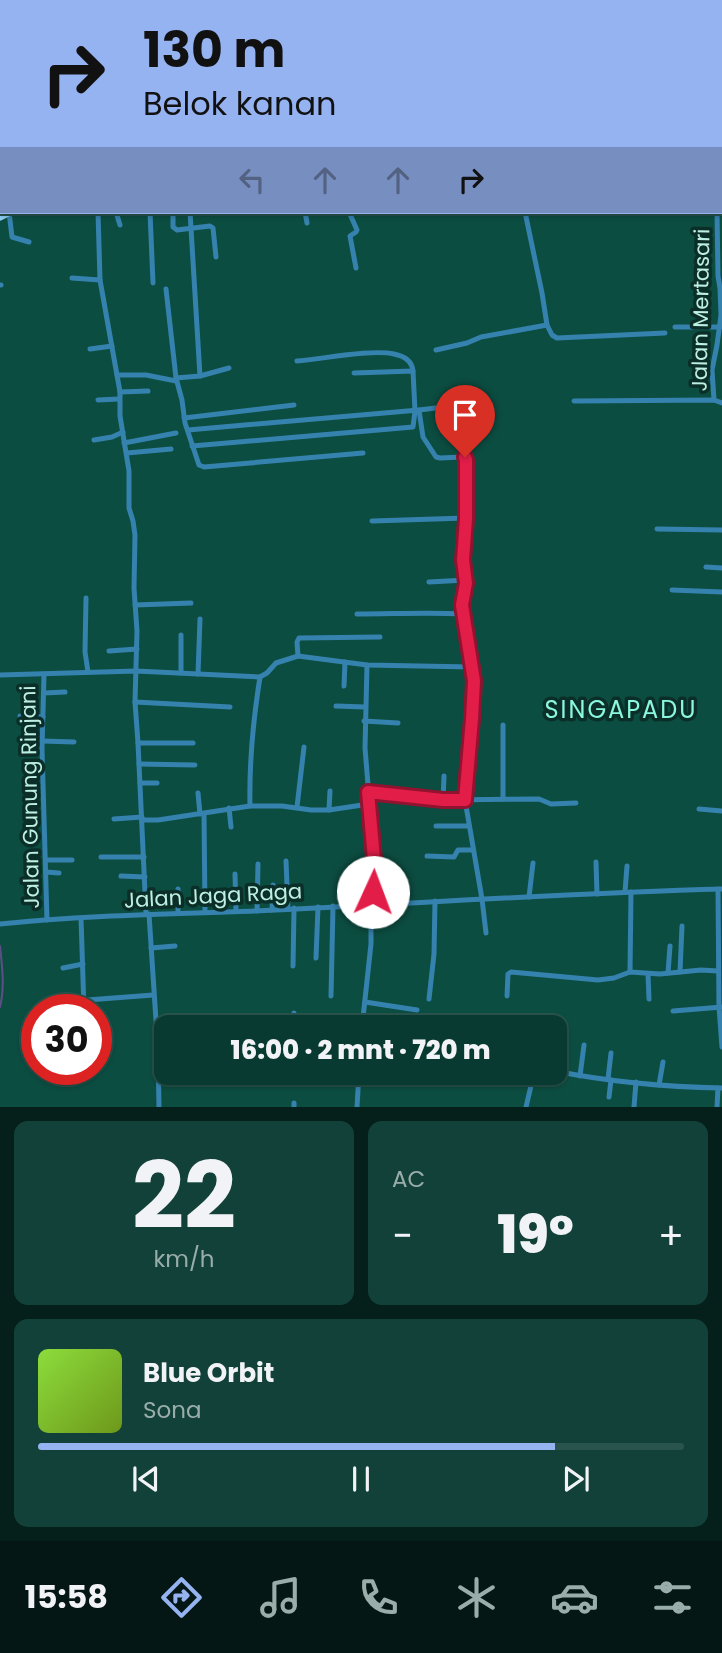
<!DOCTYPE html>
<html lang="id">
<meta charset="utf-8">
<style>
body{margin:0;font-family:Poppins,sans-serif;background:#124139;color:#f1f3f6;height:100vh;display:flex;flex-direction:column;font-size:26px;white-space:nowrap}
*{box-sizing:border-box;margin:0}
p{font-size:23px;color:#99adab}
.icon{flex:none;width:38px;height:38px;fill:none;stroke:currentColor;stroke-width:2;stroke-linecap:round;stroke-linejoin:round}
.map{position:relative;height:1107px;overflow:hidden}
.sheet{display:flex;flex-direction:column;gap:14px;padding:14px;background:#05201b;flex:1}
.sheet>*{flex:none}
.banner{position:absolute;left:0px;top:0px;width:723px;height:214px;box-shadow:0 2px 5px #0004,0 0 0 2px #29544d;background:#95b2f1;color:#111;overflow:hidden}
.speed{position:absolute;left:21px;top:994px;display:flex;gap:14px;font-size:35px;font-weight:700;text-align:center}
.speed>*{display:grid;place-content:center;width:91px;height:91px;border-radius:50%;background:#093a31;box-shadow:0 2px 5px #0004,0 0 0 2px #29544d;line-height:1}
.speed .limit{border:10px solid #d22;background:#fff;color:#111}
.pin{position:absolute;display:grid;place-items:center;width:60px;height:60px;color:#fff;margin:-72px -30px;border-radius:50% 50% 50% 0;rotate:-45deg;box-shadow:0 0 7px #0007}
.pin .icon{rotate:45deg}
.me{position:absolute;width:77px;margin:-38px;rotate:2deg;stroke-linejoin:round;filter:drop-shadow(0 0 5px #0008)}
.turn{display:flex;align-items:center;gap:24px;height:147px;padding:0 28px;font-size:32px}
.turn .icon{width:91px;height:91px;stroke-width:2.5}
.turn b{display:block;font-size:49px;line-height:60px}
.lanes{display:flex;align-items:center;height:66px;padding:0 28px;background:#0003;justify-content:center;gap:35px;direction:ltr}
.lanes .off{opacity:.35}
.big{font-size:52px;font-weight:800;line-height:1.1}
.sheet .card{flex:1;display:flex;flex-direction:column;justify-content:center;gap:10px;min-width:0;padding:0 24px;border-radius:14px;background:#124139}
.sheet .dial{align-items:center;gap:0}
.dial b{font-size:91px;line-height:1}
.song{display:flex;align-items:center;gap:21px}
.cover{width:84px;height:84px;border-radius:10px;background:linear-gradient(135deg,hsl(90 70% 55%),hsl(80 70% 35%))}
.played{height:7px;border-radius:4px;background:linear-gradient(90deg,#95b2f1 80%,#29544d 80%)}
.keys{display:flex;justify-content:space-around;direction:ltr}
.heat{display:flex;justify-content:space-between;align-items:center;font-size:38px;direction:ltr}
.sheet .tiles{flex:1;display:grid;gap:14px;grid-template-columns:1fr 1fr}
.card:last-child{grid-column:span 2}
.trip{position:absolute;left:154px;top:1015px;width:413px;height:70px;border-radius:14px;background:#093a31;box-shadow:0 2px 5px #0004,0 0 0 2px #29544d;font-weight:800;line-height:70px;text-align:center}
.tab-bar{display:flex;height:112px;justify-content:space-around;align-items:center;background:#041714;color:#99adab}
.tab-bar .icon{width:49px;height:49px}
.tab-bar .on{color:#95b2f1}
.tab-bar b{font-size:32px;color:#f1f3f6}
.map>svg:first-child{display:block}
.lines{fill:none;stroke-linecap:round;stroke-linejoin:round}
.stream{stroke:#5b4f85;stroke-width:2}
.minor{stroke:#3682ae;stroke-width:5}
.highway{stroke:#8ecff9;stroke-width:7}
.route-casing{stroke:#92132f;stroke-width:18}
.route{stroke:#e11d48;stroke-width:12}
.labels{text-anchor:middle;stroke-width:7;stroke-linejoin:round;paint-order:stroke}
.street-label{font-size:21px;fill:#bdefe2;stroke:#0b2f28}
.quarter-label{font-size:24px;letter-spacing:2px;fill:#8af7df;stroke:#0b2f28}
</style>
<div class="map">
<svg width="722" height="1107" viewBox="0 0 722 1107">
<rect width="100%" height="100%" fill="#0c4d41"/>
<g class="lines">
<!-- stream -->
<path class="stream" d="M0,946C2,966 5,987 0,1007"/>
<!-- minor -->
<g class="minor">
<path d="M569,0L570,2"/>
<path d="M715,0V2"/>
<path d="M72,2V0"/>
<path d="M494,2L495,0"/>
<path d="M0,13H2"/>
<path d="M721,14H722"/>
<path d="M721,27H722"/>
<path d="M0,125L2,124"/>
<path d="M9,212L12,237L29,242"/>
<path d="M98,212L100,280L120,392V416L129,471V508L133,521L135,535L134,588L137,631L135,702L138,743L146,914"/>
<path d="M116,212L120,225"/>
<path d="M150,212L153,283"/>
<path d="M173,212V227L177,230L210,226L213,228L216,257"/>
<path d="M190,212L200,376"/>
<path d="M305,212L307,223"/>
<path d="M349,212L357,230L356,232L350,236L356,268"/>
<path d="M525,212L542,293L547,325L552,335L557,338L665,333"/>
<path d="M72,278L100,280"/>
<path d="M0,285H1"/>
<path d="M166,289L176,378"/>
<path d="M675,327H720"/>
<path d="M90,349L112,346"/>
<path d="M436,350L467,343L481,337L547,325"/>
<path d="M297,361C323,359 371,349 394,354C404,356 412,361 413,371"/>
<path d="M229,368L200,376L176,378L182,400L185,423L199,465L204,467L363,453"/>
<path d="M117,375H146L176,381"/>
<path d="M120,392L148,391"/>
<path d="M98,400L119,399"/>
<path d="M714,400L712,370L717,345L721,315L720,288L718,276L717,212"/>
<path d="M574,401L714,400L722,403"/>
<path d="M419,410L423,437L436,457L440,458L462,457L465,458L466,460V518L463,560L466,583L462,605L474,681L472,719L465,800L482,899L486,933"/>
<path d="M184,418L294,405"/>
<path d="M188,430L419,410L486,402"/>
<path d="M94,440L112,437L123,432"/>
<path d="M124,443L176,433"/>
<path d="M192,446L413,427L415,411L413,371L354,373"/>
<path d="M127,453L171,449"/>
<path d="M372,521L466,518"/>
<path d="M657,529L722,530"/>
<path d="M706,567L722,568"/>
<path d="M429,582L466,580"/>
<path d="M672,590L722,592"/>
<path d="M86,598L85,652L88,672"/>
<path d="M135,605L191,603"/>
<path d="M357,614C393,614 428,612 464,614"/>
<path d="M109,651L137,649"/>
<path d="M298,656L297,642L299,638L380,637"/>
<path d="M181,673V635"/>
<path d="M44,674L42,749L47,920"/>
<path d="M198,674L200,619"/>
<path d="M0,675L136,671L260,677L267,673L276,663L298,656L367,665L472,667"/>
<path d="M344,686L345,662"/>
<path d="M44,693L65,692"/>
<path d="M135,702L230,707"/>
<path d="M336,706L365,707"/>
<path d="M20,716L43,717"/>
<path d="M364,721L398,723"/>
<path d="M42,741L74,742"/>
<path d="M138,743H193"/>
<path d="M139,764L195,765"/>
<path d="M140,783H157"/>
<path d="M368,792L443,800L539,799L551,804L576,803"/>
<path d="M198,793L200,814"/>
<path d="M503,799V725"/>
<path d="M443,800L444,776"/>
<path d="M250,806C249,761 253,721 260,677"/>
<path d="M297,807L304,747"/>
<path d="M229,808L231,827"/>
<path d="M699,809L722,811"/>
<path d="M329,810L330,791"/>
<path d="M204,814L205,912"/>
<path d="M114,819L142,817"/>
<path d="M142,820H158L250,806H282L311,810H329L369,804"/>
<path d="M436,826H469"/>
<path d="M427,856L454,857L458,850H473"/>
<path d="M101,857H144"/>
<path d="M46,860H72"/>
<path d="M286,861L288,909"/>
<path d="M596,862L597,894"/>
<path d="M46,872L59,873"/>
<path d="M235,874L236,911"/>
<path d="M121,876L145,877"/>
<path d="M718,889L719,1007L722,1047"/>
<path d="M625,892L627,866"/>
<path d="M529,897L533,863"/>
<path d="M272,910L273,885"/>
<path d="M257,911L258,864"/>
<path d="M178,912V889"/>
<path d="M149,914L158,1051L159,1107"/>
<path d="M81,918L84,1010"/>
<path d="M0,924C85,915 170,914 255,911C411,904 566,893 722,889"/>
<path d="M151,948L175,946"/>
<path d="M316,958L318,907"/>
<path d="M293,966L294,908"/>
<path d="M63,968L83,964"/>
<path d="M630,972L631,892"/>
<path d="M680,972L682,926"/>
<path d="M668,973L670,946"/>
<path d="M648,974L649,999"/>
<path d="M331,996L333,906"/>
<path d="M507,996L508,974L511,972L598,980L614,978L630,972L660,974L701,970L718,971"/>
<path d="M429,999L434,954L435,901"/>
<path d="M365,1002L417,1010"/>
<path d="M47,1010L46,1004L48,1003L153,995"/>
<path d="M673,1011L722,1007"/>
<path d="M293,1027L294,1013"/>
<path d="M362,1027L371,944V905L374,877V858L365,748L367,665"/>
<path d="M96,1043H99"/>
<path d="M555,1071C610,1082 666,1087 722,1088"/>
<path d="M580,1076L584,1045"/>
<path d="M608,1079L611,1053"/>
<path d="M659,1085L663,1062"/>
<path d="M609,1097L611,1080"/>
<path d="M294,1107V1103"/>
<path d="M357,1107L359,1073"/>
<path d="M526,1107L534,1073"/>
<path d="M634,1107L636,1082"/>
<path d="M717,1107L718,1088"/>
</g>
<!-- highway -->
<g class="highway">
<path d="M585,2L592,0"/>
<path d="M0,217L10,212"/>
</g>
</g>
<g class="lines">
<!-- route casing -->
<g class="route-casing">
<path id="route" d="M373,892L374,859L368,792L443,800H465L472,719L474,681L462,605L466,583L463,560L466,519V460L465,457"/>
</g>
<!-- route -->
<use href="#route" class="route"/>
</g>
<g class="labels">
<!-- street labels -->
<g class="street-label">
<text transform="translate(701 310) rotate(-89)" y="7">Jalan Mertasari</text>
<text transform="translate(30 797) rotate(-91)" y="7">Jalan Gunung Rinjani</text>
<text transform="translate(213 896) rotate(-3)" y="7">Jalan Jaga Raga</text>
</g>
<!-- quarter labels -->
<g class="quarter-label">
<text x="621" y="718">SINGAPADU</text>
</g>
</g>
</svg>
<div class="speed"><div class="limit">30</div></div>
<div class="pin" style="left:465px;top:457px;background:#d93025"><svg class="icon" aria-label="arrive" viewBox="0 0 24 24"><path d="M6 21V4h12l-3 4 3 4H6"/></svg></div>
<svg class="me" style="left:373px;top:892px" viewBox="-20 -20 40 40"><circle r="19" fill="#fff"/><path d="M0-13L10 11 0 6-10 11z" fill="#e11d48"/></svg>
<div class="trip">16:00 · 2 mnt · 720 m</div>
<div class="banner">
<div class="turn"><svg class="icon" aria-label="right" viewBox="0 0 24 24"><path d="M7 20v-9h11M14 6l5 5-5 5"/></svg><div><b>130 m</b>Belok kanan</div></div>
<div class="lanes"><svg class="icon off" aria-label="left" viewBox="0 0 24 24"><path d="M17 20v-9H6M10 6l-5 5 5 5"/></svg><svg class="icon off" aria-label="ahead" viewBox="0 0 24 24"><path d="M12 20V5M6 11l6-6 6 6"/></svg><svg class="icon off" aria-label="ahead" viewBox="0 0 24 24"><path d="M12 20V5M6 11l6-6 6 6"/></svg><svg class="icon" aria-label="right" viewBox="0 0 24 24"><path d="M7 20v-9h11M14 6l5 5-5 5"/></svg></div>
</div>
</div>
<section class="sheet">
<div class="tiles">
<div class="card dial"><b>22</b><p>km/h</p></div>
<div class="card"><p>AC</p>
<div class="heat"><a>−</a><b class="big">19°</b><a>+</a></div>
</div>
<div class="card">
<div class="song"><i class="cover"></i><div><b>Blue Orbit</b><p>Sona</p></div></div>
<div class="played"></div>
<div class="keys"><svg class="icon" aria-label="previous" viewBox="0 0 24 24"><path d="M18 5L8 12l10 7zM5 5v14"/></svg><svg class="icon" aria-label="pause" viewBox="0 0 24 24"><path d="M8 5v14M16 5v14"/></svg><svg class="icon" aria-label="next" viewBox="0 0 24 24"><path d="M6 5l10 7-10 7zM19 5v14"/></svg></div>
</div>
</div>
</section>
<nav class="tab-bar">
<b>15:58</b>
<svg class="icon on" aria-label="directions" viewBox="0 0 24 24"><path d="M12 3l9 9-9 9-9-9zM9 14v-3h6M13 9l2 2-2 2"/></svg>
<svg class="icon" aria-label="music" viewBox="0 0 24 24"><path d="M9 18V5l10-2v13"/><circle cx="6" cy="18" r="3"/><circle cx="16" cy="16" r="3"/></svg>
<svg class="icon" aria-label="phone" viewBox="0 0 24 24"><path d="M5 4h4l2 5-3 2q2 4 5 5l2-3 5 2v4C11 20 4 13 5 4z"/></svg>
<svg class="icon" aria-label="climate" viewBox="0 0 24 24"><path d="M12 3v18M4 7l16 10M4 17L20 7"/></svg>
<svg class="icon" aria-label="car" viewBox="0 0 24 24"><path d="M5 17H2v-5l4-1 3-4h7l3 4 3 1v5h-3M9 17h6M6 11h13"/><circle cx="7" cy="17" r="2"/><circle cx="17" cy="17" r="2"/></svg>
<svg class="icon" aria-label="filters" viewBox="0 0 24 24"><path d="M4 7h16M4 17h16"/><circle cx="9" cy="7" r="2"/><circle cx="15" cy="17" r="2"/></svg>
</nav>
